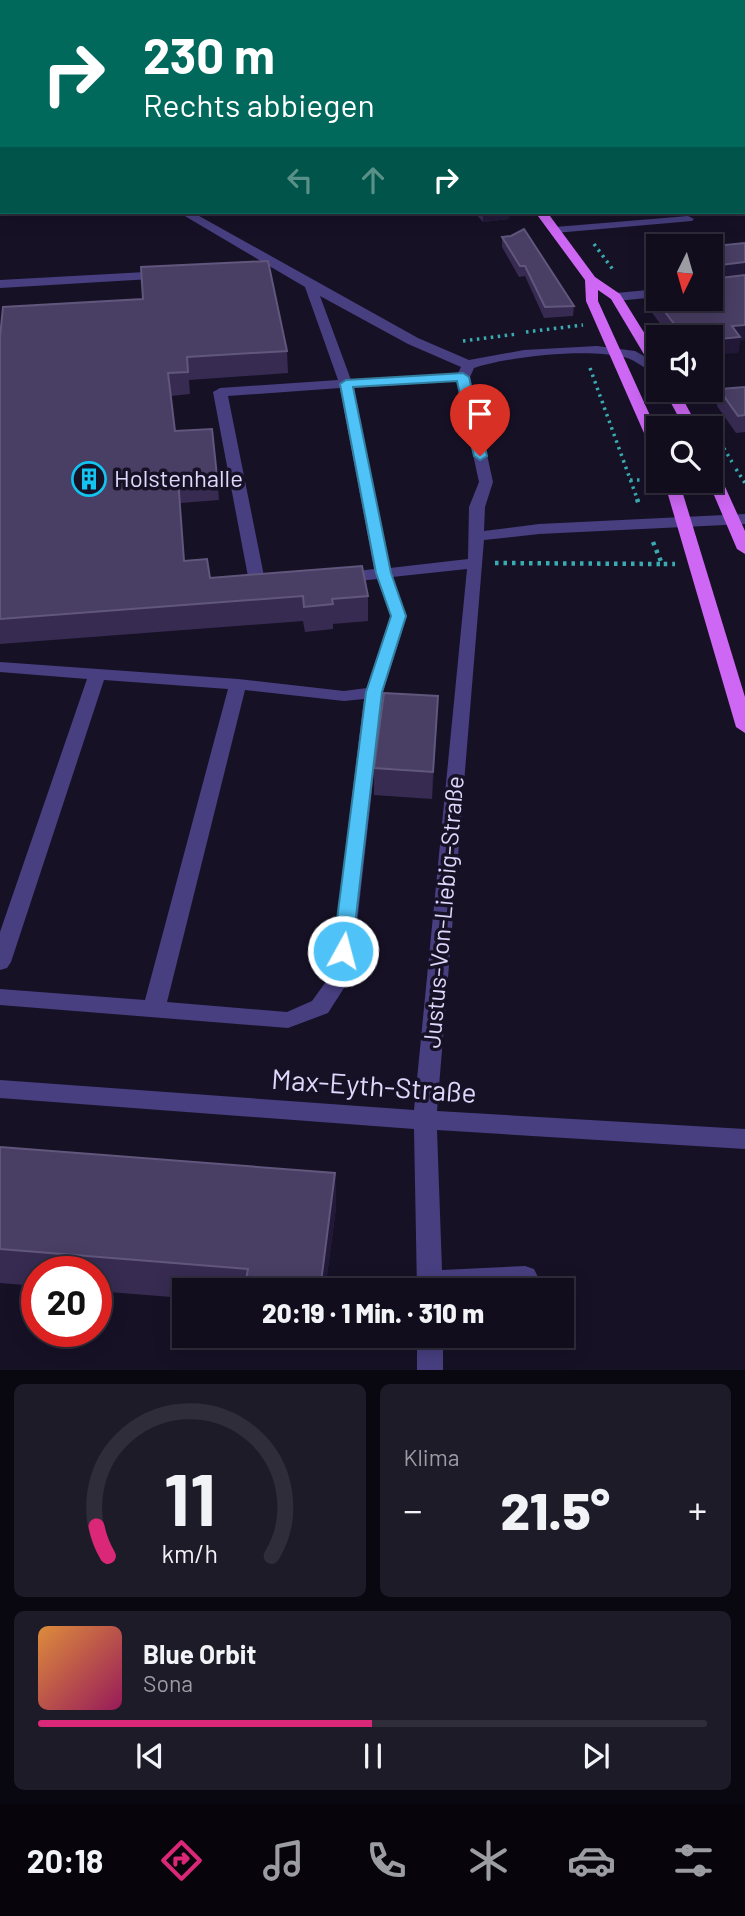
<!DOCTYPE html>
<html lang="de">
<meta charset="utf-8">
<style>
body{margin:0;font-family:Barlow,sans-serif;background:#1e1b29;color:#f1f3f6;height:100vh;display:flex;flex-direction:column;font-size:26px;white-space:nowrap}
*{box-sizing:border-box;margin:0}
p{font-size:23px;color:#9c9ca3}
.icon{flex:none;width:38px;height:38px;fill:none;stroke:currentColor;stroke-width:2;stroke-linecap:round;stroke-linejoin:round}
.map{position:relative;height:1370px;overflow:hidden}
.side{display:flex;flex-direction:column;gap:14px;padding:14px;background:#09070f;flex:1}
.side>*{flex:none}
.hud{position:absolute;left:0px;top:0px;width:746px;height:214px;box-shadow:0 4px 18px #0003,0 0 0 2px #302d3b;background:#00695c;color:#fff;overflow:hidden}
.needle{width:46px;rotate:185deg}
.tools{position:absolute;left:646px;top:234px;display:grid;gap:14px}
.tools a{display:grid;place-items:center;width:77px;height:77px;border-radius:0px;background:#110d1c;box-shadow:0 4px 18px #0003,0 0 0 2px #302d3b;font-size:35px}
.speed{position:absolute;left:21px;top:1256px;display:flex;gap:14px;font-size:35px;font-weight:700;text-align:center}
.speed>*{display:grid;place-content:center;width:91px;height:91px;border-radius:50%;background:#110d1c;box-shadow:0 4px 18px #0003,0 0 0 2px #302d3b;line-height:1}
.speed .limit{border:10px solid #d22;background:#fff;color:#111}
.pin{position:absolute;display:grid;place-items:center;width:60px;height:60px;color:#fff;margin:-72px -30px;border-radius:50% 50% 50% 0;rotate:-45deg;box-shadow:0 0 7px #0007}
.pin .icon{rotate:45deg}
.me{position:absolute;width:77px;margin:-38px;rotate:7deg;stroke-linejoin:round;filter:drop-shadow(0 0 5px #0008)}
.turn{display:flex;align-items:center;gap:24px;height:147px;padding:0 28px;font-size:32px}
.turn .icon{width:91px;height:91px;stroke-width:2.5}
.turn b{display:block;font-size:49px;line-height:60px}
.lanes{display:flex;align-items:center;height:66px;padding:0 28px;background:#0003;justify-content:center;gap:35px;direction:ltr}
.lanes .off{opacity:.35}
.big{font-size:52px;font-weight:800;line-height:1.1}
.side .widget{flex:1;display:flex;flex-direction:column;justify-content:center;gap:10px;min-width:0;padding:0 24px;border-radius:10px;background:#1e1b29}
.side .dial{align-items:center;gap:0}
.dial svg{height:182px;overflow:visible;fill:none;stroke:#302d3b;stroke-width:7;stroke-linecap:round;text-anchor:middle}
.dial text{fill:#f1f3f6;stroke:none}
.song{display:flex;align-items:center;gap:21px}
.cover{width:84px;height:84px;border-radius:10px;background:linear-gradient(135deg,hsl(30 70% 55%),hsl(330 70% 35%))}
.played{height:7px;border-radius:4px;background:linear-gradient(90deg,#db2777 50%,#302d3b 50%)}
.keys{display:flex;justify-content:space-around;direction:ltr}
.heat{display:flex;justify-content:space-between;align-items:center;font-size:38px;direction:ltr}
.side .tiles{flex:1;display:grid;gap:14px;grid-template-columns:1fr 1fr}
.widget:last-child{grid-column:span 2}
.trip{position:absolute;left:172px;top:1278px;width:402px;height:70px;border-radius:0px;background:#110d1c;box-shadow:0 4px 18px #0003,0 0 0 2px #302d3b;font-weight:800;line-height:70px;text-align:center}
.menu{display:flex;height:112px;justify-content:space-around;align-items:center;background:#07050b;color:#9c9ca3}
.menu .icon{width:49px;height:49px}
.menu .active{color:#db2777}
.menu b{font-size:32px;color:#f1f3f6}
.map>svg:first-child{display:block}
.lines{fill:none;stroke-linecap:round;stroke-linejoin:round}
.path-far2{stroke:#38acb0;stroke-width:2.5;stroke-dasharray:2 2.5;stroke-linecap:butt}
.path-far1{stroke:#38acb0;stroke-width:3.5;stroke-dasharray:2.5 4.5;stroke-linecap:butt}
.path{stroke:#38acb0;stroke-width:4.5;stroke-dasharray:3.5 5;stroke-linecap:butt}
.minor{fill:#483f81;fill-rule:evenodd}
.major{fill:#cd67f4;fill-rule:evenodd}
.wall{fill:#372b52}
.shaded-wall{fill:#221939}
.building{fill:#493e64;stroke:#61567c;stroke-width:2}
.route{fill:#4fc3f7;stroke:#337fa1;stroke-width:2}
.labels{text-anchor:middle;stroke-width:7;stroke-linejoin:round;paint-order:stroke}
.poi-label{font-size:24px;fill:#e0d8fc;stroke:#171126;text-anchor:start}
.street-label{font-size:24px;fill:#e0d8fc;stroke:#171126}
.near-street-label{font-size:28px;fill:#e0d8fc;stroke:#171126}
</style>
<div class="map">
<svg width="745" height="1370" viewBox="0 0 745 1370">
<rect width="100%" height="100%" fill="#171126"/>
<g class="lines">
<!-- path-far2 -->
<g class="path-far2">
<path d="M214,2L226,0"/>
<path d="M416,2L422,0"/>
</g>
<!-- path-far1 -->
<g class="path-far1">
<path d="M594,244L614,271"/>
<path d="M526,332L583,325"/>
<path d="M463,341L517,334"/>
<path d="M590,368L638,501"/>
<path d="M713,430L732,462"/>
<path d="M736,469L745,483"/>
<path d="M630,480H654"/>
</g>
<!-- path -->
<g class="path">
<path d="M637,499L639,505"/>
<path d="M653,542L662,564H675"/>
<path d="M495,563L661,564"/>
</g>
<!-- minor -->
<g class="minor">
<path d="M2,5V11L0,12V6Z"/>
<path d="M0,88H2V95L0,94Z"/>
<rect x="0" y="165" width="2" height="6"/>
<path d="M178,212H192L418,338L469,360L524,350L597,346L635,351L658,364V374C646,371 637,360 624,357C587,348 511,356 474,368L470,377L493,482L485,507L484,531L539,524L745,514V524L539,534L484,540L437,1111L745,1129V1149L437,1130L442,1270L525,1266L534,1269L538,1277L534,1285L525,1288L417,1290L414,1129L0,1098V1080L414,1110L467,569L392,577L407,616L383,692L351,977L328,1013L288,1028L0,1005V989L145,1000L228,689L104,680L11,962L7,968L0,970V932L87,679L0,672V662L238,679L344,691L367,688L391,616L377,579L341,583L333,578L341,573L374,569L340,388L228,396L265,581L274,583L276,586L274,589L258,592L250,587L213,392L220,388L338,380L305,287ZM320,296L408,344L461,367L458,373L351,380ZM457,381L479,482L469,507L468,559L390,568L354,388ZM245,690L344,701L364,699L330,976L312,1001L287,1012L167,1002Z"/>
<path d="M688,216L694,219L692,221L555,233L549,230L555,227Z"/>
<path d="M164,271L170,275L168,278L0,288V280Z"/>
<path d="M658,289V297L616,301L610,297L616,293Z"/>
<rect x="417" y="1335" width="26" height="35"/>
</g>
<!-- major -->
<g class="major">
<path d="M266,0H285L264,2Z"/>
<path d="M346,0H369L344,2Z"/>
<path d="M374,0H382L383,2H375Z"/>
<rect x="0" y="43" width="2" height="6"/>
<path d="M535,212H547L595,277L620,294L658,355V370L651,366L611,299L598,290V301L658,433V453L651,449L586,301L585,280Z"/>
<path d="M664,390H678L699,429H685Z"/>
<path d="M710,465L717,469L745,531V554L737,549L708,481H710Z"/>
<path d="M664,481H679L745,697V733L736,727Z"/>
</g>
</g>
<!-- wall -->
<g class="wall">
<path d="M550,0H745V55H744L745,56V130H744V2H552Z"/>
<path d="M474,212H509V219L483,222Z"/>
<path d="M502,237L574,306L573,316L544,318L525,276L519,277L502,247Z"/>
<path d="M652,295L740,341L738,353L710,338H671L650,310Z"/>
<path d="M0,337L287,351L288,373L189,380L190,394L171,396L175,431L217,476L219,500L180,503L184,561L210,578L368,596V621L333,624V629L305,632L303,621L0,644Z"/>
<path d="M745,387V432L736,433L717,406L719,389Z"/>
<path d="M437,722L432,799L374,795V768Z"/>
<path d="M0,1147L335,1173L336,1208L325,1290H184V1298L96,1291V1272H37V1286L0,1283Z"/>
<path d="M244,1335H320L318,1347L244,1341Z"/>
</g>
<!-- shaded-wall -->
<g class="shaded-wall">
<rect x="744" y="113" width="1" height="17"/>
<path d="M483,212H509V219L483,222Z"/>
<path d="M745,262V277L710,281V267L712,266Z"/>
<path d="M745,325V340L740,341L738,353L710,355V340L732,326Z"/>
<path d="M438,696L437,722L432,799L433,772Z"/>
<path d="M335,1173L336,1208L325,1290H320Z"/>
</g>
<!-- building -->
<g class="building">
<path d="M567,0H745V22L744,23V2H569Z"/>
<path d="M744,37L745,38V55H744Z"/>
<path d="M744,56L745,60V113H744Z"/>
<path d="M524,229L574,306L545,307L525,266H520L502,237L511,236Z"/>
<path d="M745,243V262L712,266L710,267V247H705Z"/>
<path d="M268,261L287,351L187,357L188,372L168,373L175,431L212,429L217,476L178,479L184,561L207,559L210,578L362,566L368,596L332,599L333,604L304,607L303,596L0,619V337L3,307L143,299L141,267Z"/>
<path d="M745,275V325L732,326L740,337L710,340V338H685L652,295L658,294V299H710V289H712L710,288V278L712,279Z"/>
<path d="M745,387V415L738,416L719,389Z"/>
<path d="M384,693L438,696L433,772L374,768Z"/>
<path d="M0,1147L335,1173L320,1290H244L248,1269L0,1249Z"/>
</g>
<!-- route -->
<path class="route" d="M463,373L469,377L487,456L480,460L474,456L457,381L353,387L391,573L406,616L382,692L352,951L350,956H336L333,951L366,692L391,616L376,573L340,384L346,380Z"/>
<!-- icons -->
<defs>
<g id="building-ring" transform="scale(1.75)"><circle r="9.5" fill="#171126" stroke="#12c4ef" stroke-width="1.5"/><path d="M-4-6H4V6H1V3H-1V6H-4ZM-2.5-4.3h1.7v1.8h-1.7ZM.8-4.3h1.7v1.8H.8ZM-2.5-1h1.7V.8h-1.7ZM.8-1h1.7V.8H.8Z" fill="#12c4ef"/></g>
</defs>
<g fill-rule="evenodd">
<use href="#building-ring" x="89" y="479"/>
</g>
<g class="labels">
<!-- poi labels -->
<g class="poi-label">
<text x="114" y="487">Holstenhalle</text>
</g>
<!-- street labels -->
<g class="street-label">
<text transform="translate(444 912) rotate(-85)" y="8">Justus-Von-Liebig-Straße</text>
</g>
<!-- near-street labels -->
<g class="near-street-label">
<text transform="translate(374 1086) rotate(4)" y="10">Max-Eyth-Straße</text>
</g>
</g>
</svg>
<div class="tools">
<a><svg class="needle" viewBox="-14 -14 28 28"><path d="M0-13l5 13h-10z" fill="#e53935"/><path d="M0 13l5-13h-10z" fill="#9c9ca3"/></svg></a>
<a><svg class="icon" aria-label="sound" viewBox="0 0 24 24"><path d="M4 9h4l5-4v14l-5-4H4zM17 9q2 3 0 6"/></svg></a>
<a><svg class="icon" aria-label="search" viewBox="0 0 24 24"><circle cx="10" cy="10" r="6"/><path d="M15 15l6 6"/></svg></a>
</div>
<div class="speed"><div class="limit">20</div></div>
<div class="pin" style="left:480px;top:456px;background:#d93025"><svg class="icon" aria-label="arrive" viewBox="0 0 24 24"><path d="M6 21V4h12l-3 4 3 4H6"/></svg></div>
<svg class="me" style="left:343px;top:951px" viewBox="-20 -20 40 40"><circle r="17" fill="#4fc3f7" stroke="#fff" stroke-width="3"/><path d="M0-11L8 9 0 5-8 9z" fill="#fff"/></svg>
<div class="trip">20:19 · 1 Min. · 310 m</div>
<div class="hud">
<div class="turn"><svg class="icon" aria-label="right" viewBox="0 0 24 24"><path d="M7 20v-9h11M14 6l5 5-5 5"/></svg><div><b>230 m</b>Rechts abbiegen</div></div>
<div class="lanes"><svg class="icon off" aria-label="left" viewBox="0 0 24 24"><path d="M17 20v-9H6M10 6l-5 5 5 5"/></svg><svg class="icon off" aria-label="ahead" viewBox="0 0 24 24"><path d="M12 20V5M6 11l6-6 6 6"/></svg><svg class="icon" aria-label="right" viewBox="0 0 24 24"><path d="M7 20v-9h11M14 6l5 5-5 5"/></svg></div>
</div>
</div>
<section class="side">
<div class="tiles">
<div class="widget dial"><svg viewBox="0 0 100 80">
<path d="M14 69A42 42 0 1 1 86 69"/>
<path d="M14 69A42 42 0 0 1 9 56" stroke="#db2777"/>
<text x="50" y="56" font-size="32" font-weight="700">11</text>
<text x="50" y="72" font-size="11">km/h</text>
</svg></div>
<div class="widget"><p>Klima</p>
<div class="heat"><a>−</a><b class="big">21.5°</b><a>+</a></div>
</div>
<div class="widget">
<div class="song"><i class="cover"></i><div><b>Blue Orbit</b><p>Sona</p></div></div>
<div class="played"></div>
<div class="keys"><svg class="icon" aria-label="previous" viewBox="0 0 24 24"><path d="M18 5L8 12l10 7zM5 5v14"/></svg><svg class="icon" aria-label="pause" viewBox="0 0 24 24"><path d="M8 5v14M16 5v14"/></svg><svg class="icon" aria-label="next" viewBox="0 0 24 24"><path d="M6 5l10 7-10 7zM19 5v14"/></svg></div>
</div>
</div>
</section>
<nav class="menu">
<b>20:18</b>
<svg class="icon active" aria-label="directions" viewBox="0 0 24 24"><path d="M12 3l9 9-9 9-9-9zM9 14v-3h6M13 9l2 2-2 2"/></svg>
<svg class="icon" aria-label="music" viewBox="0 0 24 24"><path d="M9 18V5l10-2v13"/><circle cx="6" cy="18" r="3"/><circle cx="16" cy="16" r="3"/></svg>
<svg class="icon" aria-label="phone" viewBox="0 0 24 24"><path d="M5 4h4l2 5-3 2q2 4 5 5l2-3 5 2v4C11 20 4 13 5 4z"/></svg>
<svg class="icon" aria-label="climate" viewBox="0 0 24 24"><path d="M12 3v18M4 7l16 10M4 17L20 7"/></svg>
<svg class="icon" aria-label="car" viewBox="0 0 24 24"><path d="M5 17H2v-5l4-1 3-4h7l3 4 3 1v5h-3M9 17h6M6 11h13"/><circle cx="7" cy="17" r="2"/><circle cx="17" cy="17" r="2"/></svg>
<svg class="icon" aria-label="filters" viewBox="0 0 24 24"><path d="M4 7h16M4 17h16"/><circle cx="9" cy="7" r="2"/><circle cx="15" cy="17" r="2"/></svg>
</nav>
